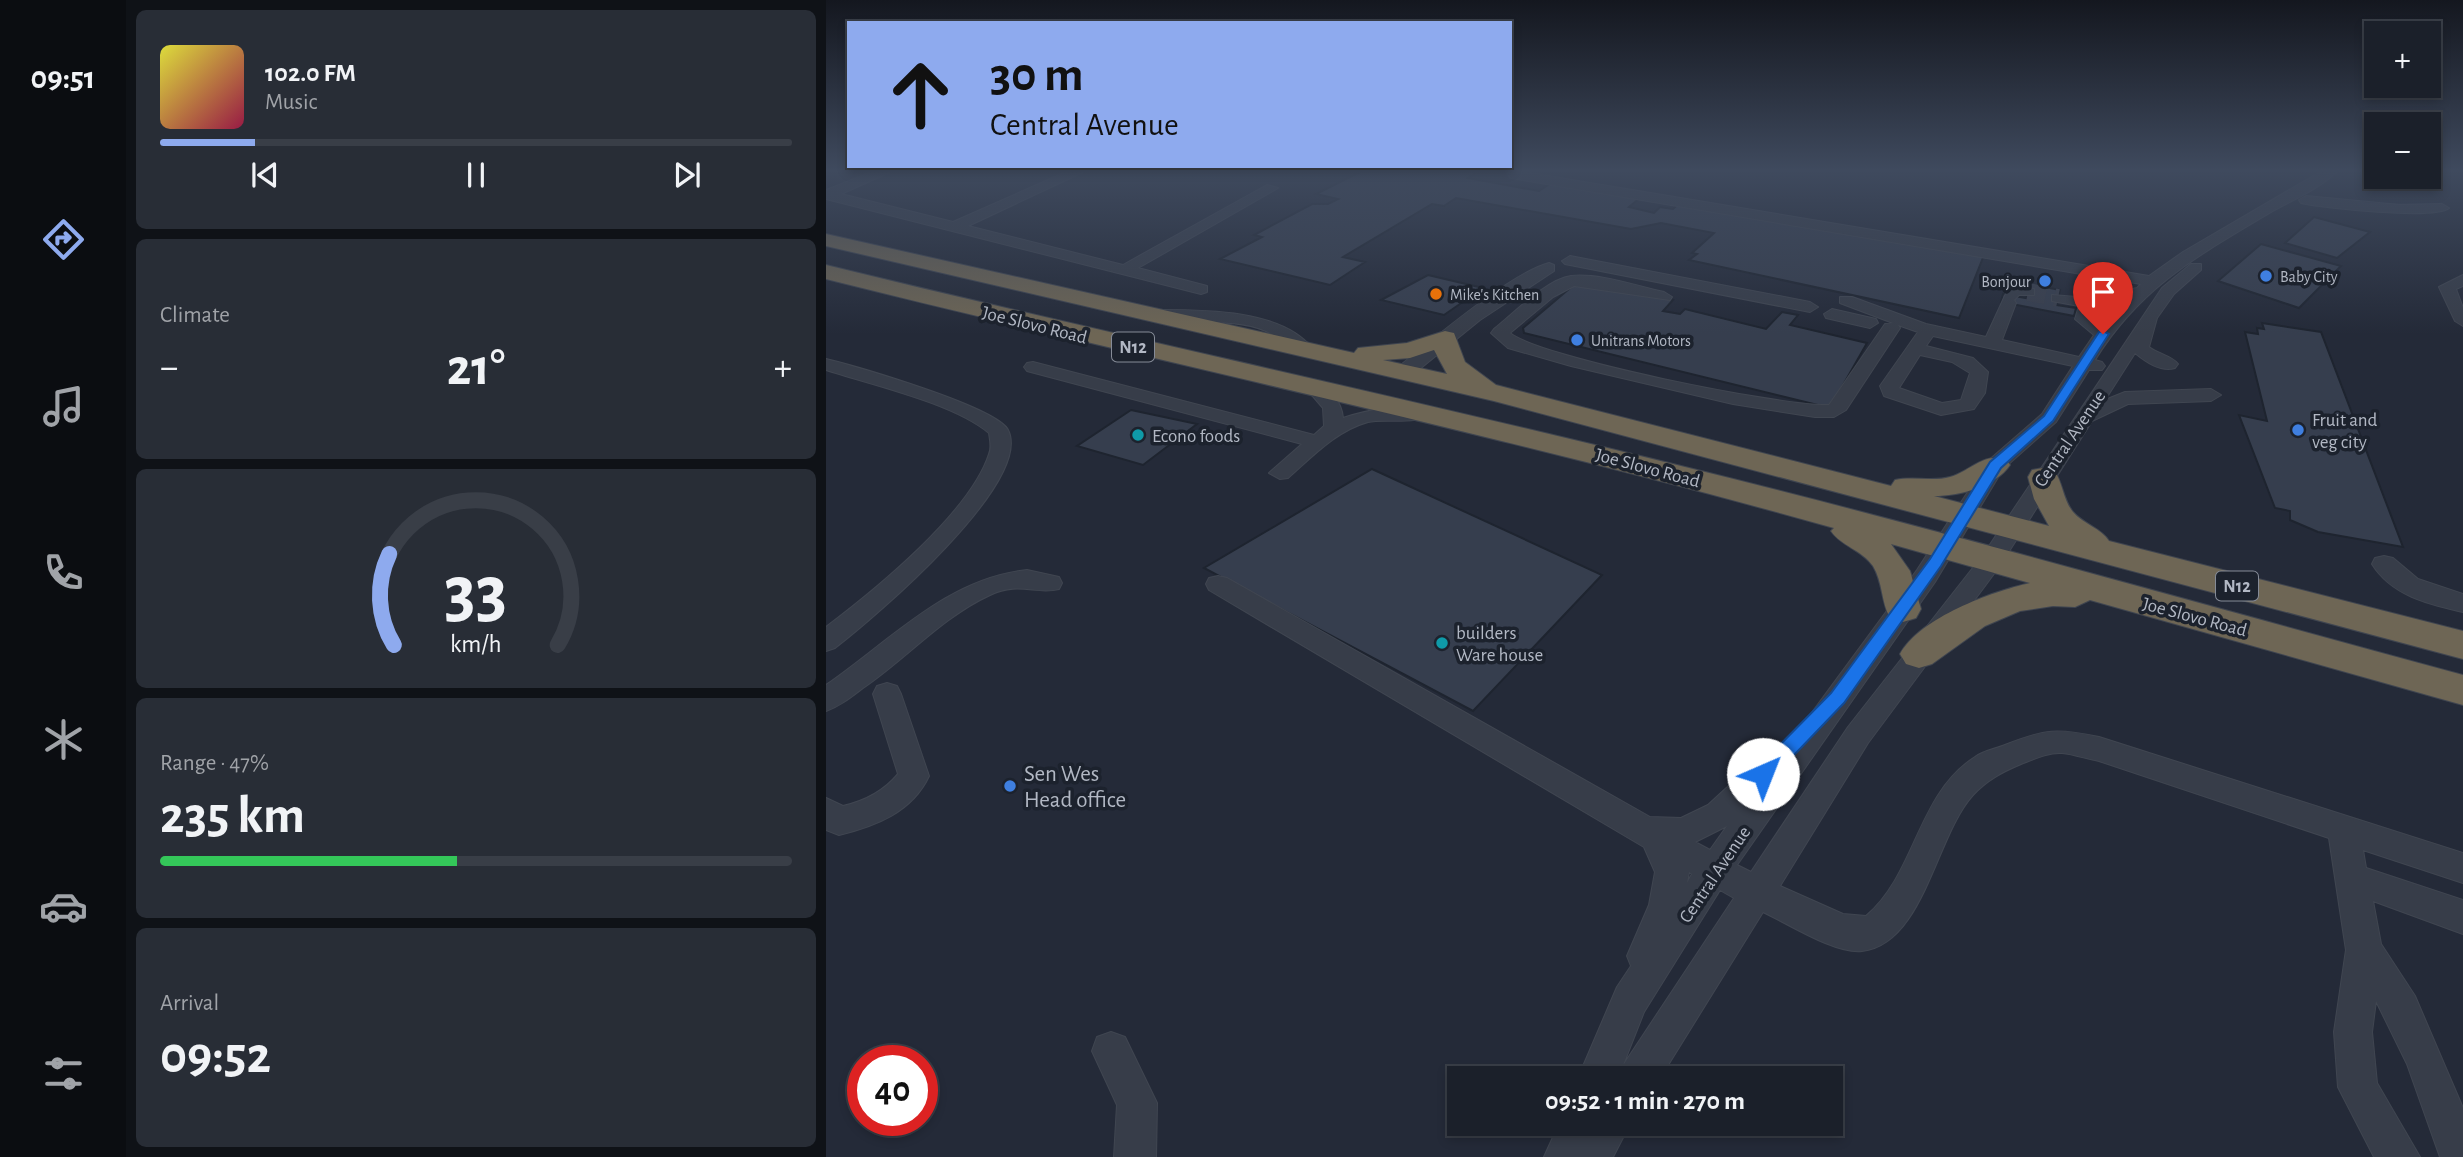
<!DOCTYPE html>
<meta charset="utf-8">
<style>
body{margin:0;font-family:"Alegreya Sans",sans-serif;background:#282d36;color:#f1f3f6;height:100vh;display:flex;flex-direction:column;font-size:26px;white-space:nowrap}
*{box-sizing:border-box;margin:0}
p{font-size:23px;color:#a0a3a8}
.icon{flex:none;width:38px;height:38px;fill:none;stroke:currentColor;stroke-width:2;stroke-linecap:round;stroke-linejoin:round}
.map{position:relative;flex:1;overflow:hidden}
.panel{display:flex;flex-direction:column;gap:10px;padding:10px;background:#0f1217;width:700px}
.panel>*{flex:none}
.top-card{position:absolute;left:21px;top:21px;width:665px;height:147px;border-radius:0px;box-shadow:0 4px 10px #0003,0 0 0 2px #393e47;background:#8eaaee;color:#111;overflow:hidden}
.tools{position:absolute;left:1538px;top:21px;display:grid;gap:14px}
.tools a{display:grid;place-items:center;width:77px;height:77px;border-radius:0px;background:#1b202a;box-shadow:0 4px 10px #0003,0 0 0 2px #393e47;font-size:35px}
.speed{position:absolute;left:21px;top:1045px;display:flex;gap:14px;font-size:35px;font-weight:700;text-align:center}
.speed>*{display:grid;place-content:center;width:91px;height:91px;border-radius:50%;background:#1b202a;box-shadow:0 4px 10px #0003,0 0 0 2px #393e47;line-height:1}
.speed .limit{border:10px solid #d22;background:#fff;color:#111}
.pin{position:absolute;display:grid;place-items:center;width:60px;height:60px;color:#fff;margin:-72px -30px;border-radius:50% 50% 50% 0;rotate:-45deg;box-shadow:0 0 7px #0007}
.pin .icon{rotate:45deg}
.me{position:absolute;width:77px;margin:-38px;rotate:44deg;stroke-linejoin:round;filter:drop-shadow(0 0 5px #0008)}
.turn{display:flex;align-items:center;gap:24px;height:147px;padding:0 28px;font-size:32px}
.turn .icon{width:91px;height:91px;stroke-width:2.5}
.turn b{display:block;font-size:49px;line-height:60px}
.big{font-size:52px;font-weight:600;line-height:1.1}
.panel .card{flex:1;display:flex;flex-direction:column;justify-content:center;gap:10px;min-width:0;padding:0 24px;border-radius:10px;background:#282d36}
.panel .dial{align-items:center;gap:0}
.dial svg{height:182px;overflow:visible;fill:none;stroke:#393e47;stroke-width:7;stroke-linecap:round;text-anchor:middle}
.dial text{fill:#f1f3f6;stroke:none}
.song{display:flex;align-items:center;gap:21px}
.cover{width:84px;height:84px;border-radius:10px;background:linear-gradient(135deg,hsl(60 70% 55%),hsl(340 70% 35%))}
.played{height:7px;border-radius:4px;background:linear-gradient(90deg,#8eaaee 15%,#393e47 15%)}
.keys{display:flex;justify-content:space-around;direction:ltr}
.heat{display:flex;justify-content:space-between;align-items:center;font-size:38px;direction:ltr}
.charge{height:10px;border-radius:5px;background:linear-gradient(90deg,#34c759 47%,#393e47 0)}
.trip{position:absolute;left:621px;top:1066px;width:396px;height:70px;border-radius:0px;background:#1b202a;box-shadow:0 4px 10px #0003,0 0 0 2px #393e47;font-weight:600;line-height:70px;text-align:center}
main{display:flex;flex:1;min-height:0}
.tab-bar{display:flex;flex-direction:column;width:126px;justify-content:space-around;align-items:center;background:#0b0d11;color:#a0a3a8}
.tab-bar .icon{width:49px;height:49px}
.tab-bar .selected{color:#8eaaee}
.tab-bar b{font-size:32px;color:#f1f3f6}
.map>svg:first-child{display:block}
.building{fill:#363e4e;stroke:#1e242f;stroke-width:2}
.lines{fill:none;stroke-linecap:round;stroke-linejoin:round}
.minor-tunnel{stroke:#393f4d;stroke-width:18;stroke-dasharray:18 9;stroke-linecap:butt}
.minor-casing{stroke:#404651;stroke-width:2}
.highway-casing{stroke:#3f4550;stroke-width:2}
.minor{fill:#373d49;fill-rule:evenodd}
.highway{fill:#6e6655;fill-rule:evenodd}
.route{fill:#1a73e8;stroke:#114b97;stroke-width:2}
.shop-dot{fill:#3f7fe0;stroke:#1c222d;stroke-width:2.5}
.food-dot{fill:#e8710a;stroke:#1c222d;stroke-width:2.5}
.culture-dot{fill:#0f9aa8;stroke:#1c222d;stroke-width:2.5}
.labels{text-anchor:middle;stroke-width:7;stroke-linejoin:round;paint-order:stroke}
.far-poi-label{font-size:16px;fill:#b2b8c4;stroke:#1c222d;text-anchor:start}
.shield{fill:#1c222d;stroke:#858b97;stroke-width:2}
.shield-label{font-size:18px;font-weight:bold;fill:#b2b8c4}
.street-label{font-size:19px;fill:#b2b8c4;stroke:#1c222d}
.poi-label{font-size:19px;fill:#b2b8c4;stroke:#1c222d;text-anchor:start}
.near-poi-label{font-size:23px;fill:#b2b8c4;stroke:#1c222d;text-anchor:start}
</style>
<main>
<nav class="tab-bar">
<b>09:51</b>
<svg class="icon selected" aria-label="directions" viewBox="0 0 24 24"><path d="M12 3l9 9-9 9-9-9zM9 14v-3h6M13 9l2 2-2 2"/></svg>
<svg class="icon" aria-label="music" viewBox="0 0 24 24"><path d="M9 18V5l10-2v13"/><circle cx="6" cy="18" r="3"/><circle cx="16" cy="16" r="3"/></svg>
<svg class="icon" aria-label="phone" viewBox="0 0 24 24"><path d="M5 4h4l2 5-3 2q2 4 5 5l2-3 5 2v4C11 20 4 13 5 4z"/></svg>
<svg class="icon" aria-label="climate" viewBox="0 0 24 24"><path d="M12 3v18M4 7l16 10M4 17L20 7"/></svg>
<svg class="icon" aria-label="car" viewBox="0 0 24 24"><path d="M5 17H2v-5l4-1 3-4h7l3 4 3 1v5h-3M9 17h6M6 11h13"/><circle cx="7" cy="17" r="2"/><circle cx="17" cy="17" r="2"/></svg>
<svg class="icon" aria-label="filters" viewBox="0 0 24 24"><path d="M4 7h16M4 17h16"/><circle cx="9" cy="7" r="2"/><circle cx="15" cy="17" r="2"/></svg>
</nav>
<section class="panel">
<div class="card">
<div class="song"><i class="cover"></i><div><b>102.0 FM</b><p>Music</p></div></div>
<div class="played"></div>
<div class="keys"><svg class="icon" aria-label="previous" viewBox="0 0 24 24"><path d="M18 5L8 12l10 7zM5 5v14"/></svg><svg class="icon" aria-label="pause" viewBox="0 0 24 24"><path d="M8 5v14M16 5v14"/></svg><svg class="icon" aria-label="next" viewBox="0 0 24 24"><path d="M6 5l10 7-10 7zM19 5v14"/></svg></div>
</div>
<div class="card"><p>Climate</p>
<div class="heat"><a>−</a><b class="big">21°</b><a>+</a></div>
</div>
<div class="card dial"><svg viewBox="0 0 100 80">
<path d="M14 69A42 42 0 1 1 86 69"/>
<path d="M14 69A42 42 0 0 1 12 29" stroke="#8eaaee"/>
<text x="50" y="56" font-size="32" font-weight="700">33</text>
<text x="50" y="72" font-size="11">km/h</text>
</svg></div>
<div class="card"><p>Range · 47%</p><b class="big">235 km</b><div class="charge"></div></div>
<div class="card"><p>Arrival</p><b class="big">09:52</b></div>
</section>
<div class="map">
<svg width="1637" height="1157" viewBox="0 0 1637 1157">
<rect width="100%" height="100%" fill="#242a38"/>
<!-- building -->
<g class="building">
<path d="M534,172H651L642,178L713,191L731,179L751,183L754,181L820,193L803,207L828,213L834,207L847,209L856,201L1158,255L1133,318L863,260L871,254L866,253L888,233L835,223L805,229L630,198L618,206L606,204L517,257L539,262L504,285L394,259L436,237L428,235L486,204H502L512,199L490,194Z"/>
<path d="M1488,217L1544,232L1511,258L1459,243Z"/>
<path d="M1435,244L1515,266L1473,308L1392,281Z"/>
<path d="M602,275L657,288L618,315L555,300Z"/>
<path d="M758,282L847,300L837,311L854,314L859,309L940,329L956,312L972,315L964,325L1041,343L1004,408L698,333L697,328L750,283Z"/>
<path d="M1204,284L1234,290L1230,305L1250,308L1248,316L1175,302L1177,294L1200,298Z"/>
<path d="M1436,323L1495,332L1577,547L1492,532L1464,520V511L1449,508L1413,415L1441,421L1419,332L1432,334L1431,328L1438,329Z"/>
<path d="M305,410L371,424L317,465L251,446Z"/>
<path d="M546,469L776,575L647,711L378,568Z"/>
</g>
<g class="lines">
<!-- minor-tunnel -->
<path class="minor-tunnel" d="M1202,292L1232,298"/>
<!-- minor casing -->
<g class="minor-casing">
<g id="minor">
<path d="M46,172H64L15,194L127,222L240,172H257L142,226L297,265L441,185L452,188L312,268L381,286V292L375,294L0,199V190Z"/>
<path d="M680,172H698L1323,276L1357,252L1494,172H1510C1493,189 1466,200 1445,212C1373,255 1315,286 1269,360L1276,362L1279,366L1276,370H1263L1230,422L1177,469L1109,582L911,865L925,872L1022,727L1157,555L1336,288L1365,264H1375V270L1348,294L1331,318L1323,347C1332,354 1346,356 1352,364L1349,368C1334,372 1320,362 1309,353L1279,400L1299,392L1385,389L1395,395L1385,401L1302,404L1266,421L1173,567L1042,743L954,886L1017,914L1040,916C1090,874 1091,794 1149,757C1157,751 1169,749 1179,745C1219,729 1231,728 1273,737L1637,853V883L1537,850L1540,868L1637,900V934L1547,901L1555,944L1589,996L1637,1108V1157H1614L1581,1064L1550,1001L1546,1032L1551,1083L1594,1157H1548L1512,1087L1508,1032L1520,950L1503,838L1273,761C1261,759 1248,754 1236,753C1223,752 1208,759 1195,764C1176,772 1161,780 1147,795C1110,835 1098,944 1036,951C1009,954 963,924 937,912L834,1078H792L798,1064L908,898L894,890L818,1012L792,1078H752L791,987L805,966L801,956L823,905L829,872L818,847L383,590L380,584L383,578L392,576L401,578L824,817L855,818L882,805L946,746L956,743L962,745L1091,570L1162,461L1216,414L1247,366L1107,336L1100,346L1147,358L1162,372L1159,393L1148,409L1115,415L1058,396L1054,386L1092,332L1072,325L1074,328L1020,410L1008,417H989L907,404L745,366L682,348L665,333L668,329C687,314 721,279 745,276C774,273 809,286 838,292L846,297L844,300L748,286L727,297L684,333C714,358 958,407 1003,405L1059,324L1067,323L1014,303V297H1026L1100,324L1160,337L1183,287L1208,289V295H1193L1188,300L1190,303L1176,340L1253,357L1268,335L1249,319L1253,306L1226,301V295L1263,298L1311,288L1315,284L685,178ZM1299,300L1276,325L1266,318L1270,306ZM1094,355L1126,362L1144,373L1135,400L1116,403L1073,388ZM901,826L884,850L869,842ZM863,872L866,874L861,883Z"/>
<path d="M1480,196L1574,205L1616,204L1623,208C1609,220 1497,208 1475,203L1473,200Z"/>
<path d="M744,256L984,302L992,307L984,312L739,264L736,261Z"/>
<path d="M723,263L728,265V271L654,320L585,376H571L569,372L571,368C605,341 685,273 723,263Z"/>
<path d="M1637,275V286L1630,289L1637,308V326L1629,321L1613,287Z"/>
<path d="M1006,309L1050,319L1052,323L1044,328L1000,318L998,314Z"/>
<path d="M330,310C376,310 455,309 486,348L483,352C466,356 455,337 440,331C402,315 360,328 324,319L322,315L324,311Z"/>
<path d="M0,359C29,366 171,407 182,430C208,482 48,618 9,648L0,651V627C49,590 144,513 163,454C166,448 164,440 163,433C127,403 46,385 0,370Z"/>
<path d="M207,362L488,435L498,426L497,408L479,387L488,381C503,385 516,403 517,418C534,412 595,398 606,412C595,426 559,418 542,422C510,431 487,456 462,478L454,479L443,473L476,444L201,371L198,367L201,363Z"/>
<path d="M1558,556L1567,558L1592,579L1637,594V612C1603,604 1566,596 1546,564L1549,558Z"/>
<path d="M201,570L233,577L236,583L233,589C210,595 193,581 164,595C116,617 80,659 37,688C25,697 14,706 0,711V685C63,642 121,578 201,570Z"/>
<path d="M61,683L71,686L75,694L103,776C86,812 50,826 13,835L0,830V798L17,806C39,801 58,791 72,774L47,694L51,686Z"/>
<path d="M285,1032L299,1037L331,1103L330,1157H288L291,1105L266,1051L271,1037Z"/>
<path d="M733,1124H804L787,1157H718Z"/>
</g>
</g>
<!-- highway casing -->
<g class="highway-casing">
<g id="highway">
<path d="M0,234L528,353L532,348L581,343L619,331L628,333L639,362L670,385L1065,486L1069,480C1087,476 1107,482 1124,477C1145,471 1156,453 1180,459L1184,465C1169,487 1133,496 1108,496L1223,526L1208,499L1202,477L1206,470L1217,468L1228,470C1237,483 1237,500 1247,512C1257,524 1275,528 1283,541L1637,631V659L668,401L0,246ZM608,350L621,374L557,360L584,358Z"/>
<path d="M0,265C286,335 573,396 859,467C1119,531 1378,605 1637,675V705L1264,600L1249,607L1227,606L1194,611L1159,626L1106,664L1093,668L1080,664L1074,654C1095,617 1165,592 1204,583L1065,544L1084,571L1095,609L1090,618L1077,622L1064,618C1055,602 1057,582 1047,566C1036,550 1015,546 1005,531L1008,528C674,434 336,363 0,279Z"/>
</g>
</g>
<!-- minor -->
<use href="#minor" class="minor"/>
<!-- highway -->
<use href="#highway" class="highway"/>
</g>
<!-- sky -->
<linearGradient id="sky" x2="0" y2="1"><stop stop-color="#14171f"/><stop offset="0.51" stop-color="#3f4a5e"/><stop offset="1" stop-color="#3f4a5e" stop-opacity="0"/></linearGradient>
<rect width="1637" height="334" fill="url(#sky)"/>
<!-- route -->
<path class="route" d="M1277,331L1283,334L1227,421L1175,468L1115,566L1018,703L944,780H930L927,774L930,769L1005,693L1104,559L1164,462L1218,416L1273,332Z"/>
<!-- markers -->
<g class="shop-dot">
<circle cx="1440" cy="276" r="7"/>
<circle cx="1219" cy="281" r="7"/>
<circle cx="751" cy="340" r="7"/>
<circle cx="1472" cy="430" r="7"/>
<circle cx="184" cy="786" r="7"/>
</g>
<circle class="food-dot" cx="610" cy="294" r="7"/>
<g class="culture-dot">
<circle cx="312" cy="435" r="7"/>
<circle cx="616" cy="643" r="7"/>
</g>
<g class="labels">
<!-- far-poi labels -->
<g class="far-poi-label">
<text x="1454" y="282">Baby City</text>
<text x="1205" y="287" text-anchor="end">Bonjour</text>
<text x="624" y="300">Mike's Kitchen</text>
<text x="765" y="346">Unitrans Motors</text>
</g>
<!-- shield labels -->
<g class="shield">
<rect x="286" y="332.5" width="42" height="29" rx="5"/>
<rect x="1390" y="571.5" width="42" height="29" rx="5"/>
</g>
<g class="shield-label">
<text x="307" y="353">N12</text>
<text x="1411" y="592">N12</text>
</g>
<!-- street labels -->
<g class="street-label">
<text transform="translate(209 324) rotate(14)" y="7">Joe Slovo Road</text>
<text transform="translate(1243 438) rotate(-56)" y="7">Central Avenue</text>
<text transform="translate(822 467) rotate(15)" y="7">Joe Slovo Road</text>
<text transform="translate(1369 616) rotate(15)" y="7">Joe Slovo Road</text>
<text transform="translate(888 874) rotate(-56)" y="7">Central Avenue</text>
</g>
<!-- poi labels -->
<g class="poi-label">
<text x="1486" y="426">Fruit and<tspan x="1486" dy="22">veg city</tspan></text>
<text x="326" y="442">Econo foods</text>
<text x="630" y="639">builders<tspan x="630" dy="22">Ware house</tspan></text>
</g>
<!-- near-poi labels -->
<g class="near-poi-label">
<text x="198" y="781">Sen Wes<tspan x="198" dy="26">Head office</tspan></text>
</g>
</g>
</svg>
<div class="tools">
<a>+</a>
<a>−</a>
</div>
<div class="speed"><div class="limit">40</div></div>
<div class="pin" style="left:1277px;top:334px;background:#d93025"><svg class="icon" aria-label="arrive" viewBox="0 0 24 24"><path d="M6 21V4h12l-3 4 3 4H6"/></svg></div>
<svg class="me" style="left:937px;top:774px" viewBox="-20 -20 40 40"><circle r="19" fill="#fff"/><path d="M0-13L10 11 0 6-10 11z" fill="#1a73e8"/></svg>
<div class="trip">09:52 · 1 min · 270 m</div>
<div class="top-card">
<div class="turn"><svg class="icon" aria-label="ahead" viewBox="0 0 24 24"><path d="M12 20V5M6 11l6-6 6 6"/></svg><div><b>30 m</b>Central Avenue</div></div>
</div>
</div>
</main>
